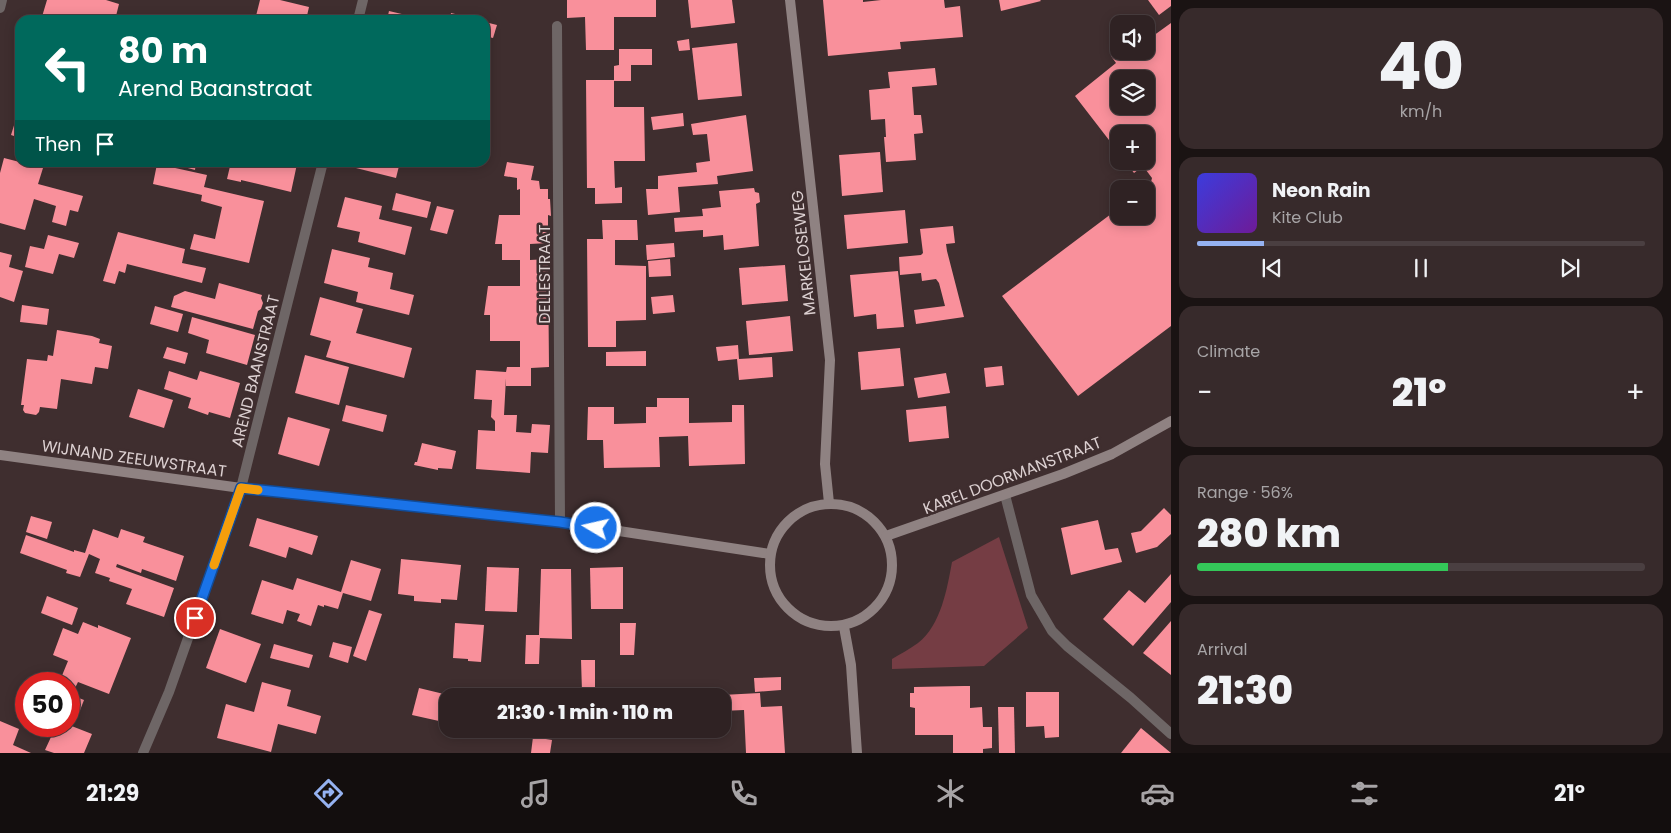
<!DOCTYPE html>
<meta charset="utf-8">
<style>
body{margin:0;font-family:Poppins,sans-serif;background:#372a2b;color:#f1f3f6;height:100vh;display:flex;flex-direction:column;font-size:19px;white-space:nowrap}
*{box-sizing:border-box;margin:0}
p{font-size:16px;color:#a7a4a6}
.icon{flex:none;width:28px;height:28px;fill:none;stroke:currentColor;stroke-width:2;stroke-linecap:round;stroke-linejoin:round}
.map{position:relative;flex:1;overflow:hidden}
.details{display:flex;flex-direction:column;gap:8px;padding:8px;background:#1a1313;width:500px}
.details>*{flex:none}
.hud{position:absolute;left:15px;top:15px;width:475px;height:152px;border-radius:15px;box-shadow:0 2px 12px #0003,0 0 0 1px #4a3f41;background:#00695c;color:#fff;overflow:hidden}
.controls{position:absolute;left:1110px;top:15px;display:grid;gap:10px}
.controls a{display:grid;place-items:center;width:45px;height:45px;border-radius:10px;background:#2f2223;box-shadow:0 2px 12px #0003,0 0 0 1px #4a3f41;font-size:25px}
.speed{position:absolute;left:15px;top:672px;display:flex;gap:10px;font-size:25px;font-weight:700;text-align:center}
.speed>*{display:grid;place-content:center;width:65px;height:65px;border-radius:50%;background:#2f2223;box-shadow:0 2px 12px #0003,0 0 0 1px #4a3f41;line-height:1}
.speed .limit{border:8px solid #d22;background:#fff;color:#111}
.pin{position:absolute;display:grid;place-items:center;width:42px;height:42px;color:#fff;margin:-21px;border:2px solid #fff;border-radius:50%;box-shadow:0 1px 5px #0007}
.me{position:absolute;width:55px;margin:-28px;rotate:279deg;stroke-linejoin:round;filter:drop-shadow(0 0 4px #0008)}
.turn{display:flex;align-items:center;gap:18px;height:105px;padding:0 20px;font-size:22px}
.turn .icon{width:65px;height:65px;stroke-width:2.5}
.turn b{display:block;font-size:35px;line-height:42px}
.then{display:flex;align-items:center;height:48px;padding:0 20px;background:#0003;gap:10px;font-size:19px}
.big{font-size:38px;font-weight:800;line-height:1.1}
.details .tile{flex:1;display:flex;flex-direction:column;justify-content:center;gap:8px;min-width:0;padding:0 18px;border-radius:15px;background:#372a2b}
.details .dial{align-items:center;gap:0}
.dial b{font-size:65px;line-height:1}
.song{display:flex;align-items:center;gap:15px}
.cover{width:60px;height:60px;border-radius:8px;background:linear-gradient(135deg,hsl(240 70% 55%),hsl(280 70% 35%))}
.played{height:5px;border-radius:2px;background:linear-gradient(90deg,#95b2f1 15%,#4a3f41 15%)}
.keys{display:flex;justify-content:space-around;direction:ltr}
.heat{display:flex;justify-content:space-between;align-items:center;font-size:28px;direction:ltr}
.charge{height:8px;border-radius:4px;background:linear-gradient(90deg,#34c759 56%,#4a3f41 0)}
.trip{position:absolute;left:439px;top:688px;width:292px;height:50px;border-radius:15px;background:#2f2223;box-shadow:0 2px 12px #0003,0 0 0 1px #4a3f41;font-weight:800;line-height:50px;text-align:center}
.tab-bar{display:flex;height:80px;justify-content:space-around;align-items:center;background:#130e0e;color:#a7a4a6}
.tab-bar .icon{width:35px;height:35px}
.tab-bar .on{color:#95b2f1}
.tab-bar b{font-size:22px;color:#f1f3f6}
main{display:flex;flex:1;min-height:0}
.map>svg:first-child{display:block}
.green{fill:#753d44}
.building{fill:#f9909b;fill-rule:evenodd}
.lines{fill:none;stroke-linecap:round;stroke-linejoin:round}
.street{stroke:#6e6666;stroke-width:10}
.secondary{stroke:#8f8282;stroke-width:10}
.route-casing{stroke:#114b97;stroke-width:12}
.route{stroke:#1a73e8;stroke-width:9}
.slow{stroke:#f59e0b;stroke-width:9}
.labels{text-anchor:middle;stroke-width:5;stroke-linejoin:round;paint-order:stroke}
.street-label{font-size:16px;fill:#dcd0d1;stroke:#3f2e2f}
</style>
<main>
<div class="map">
<svg width="1171" height="753" viewBox="0 0 1171 753">
<rect width="100%" height="100%" fill="#3f2e2f"/>
<!-- green -->
<path class="green" d="M999,537L1028,628L984,666L892,669V659C900,654 910,649 918,643C941,625 947,589 952,562Z"/>
<!-- building -->
<g class="building">
<path d="M47,0H106L119,4L115,20H96L80,16L79,20H41Z"/>
<path d="M260,0H280L309,7L306,20H255Z"/>
<path d="M567,0H656V17H614V50H586L585,17L567,18Z"/>
<path d="M688,0H732L735,23L691,28Z"/>
<path d="M823,0H863V2L881,0H944L945,8L960,6L963,37L900,42L901,49L828,56Z"/>
<path d="M999,0H1040L1041,1L1001,11Z"/>
<path d="M1148,0H1171V6L1159,15Z"/>
<path d="M389,11L423,19V20H387Z"/>
<path d="M451,13L476,19V20H450Z"/>
<path d="M485,22L497,25L493,38L485,36Z"/>
<path d="M1171,23V326L1078,396L1002,296L1119,208V216H1146V201L1149,199L1150,195L1146,194L1147,182H1151L1152,178L1143,166L1134,173L1125,161H1146V134H1119V153L1075,96L1116,63L1111,56L1118,51H1146V41ZM1119,79H1146V106H1119Z"/>
<path d="M689,39L690,50L679,51L677,41Z"/>
<path d="M737,43L742,96L698,100L692,48Z"/>
<path d="M619,49H652V65H631V81H614V107H644L645,161H614L615,188L622,187V203L595,204V188H587L586,80H614V66L619,65Z"/>
<path d="M935,68L937,85L912,87L914,115H921L923,133L914,134L916,160L886,162L884,137H886L885,119L871,120L869,90L890,88L888,72Z"/>
<path d="M20,106V138L11,135Z"/>
<path d="M683,113L684,126L653,130L651,117Z"/>
<path d="M746,115L753,171L717,176L718,184L678,187L680,212L648,215L646,189H658V176L697,172L696,163L710,161L707,134L693,135L691,124Z"/>
<path d="M880,152L883,192L842,196L839,155Z"/>
<path d="M4,158L43,168L38,184L83,196L78,212L70,210L66,226L52,222L56,206L34,199L25,230L0,223V173Z"/>
<path d="M166,162H196L195,170Z"/>
<path d="M231,162L255,166V162H291L297,164L291,192L241,180V182L227,179Z"/>
<path d="M353,162H400L396,178L352,167Z"/>
<path d="M507,162L534,166L531,180L539,181L540,189H548V199H550L551,216L548,215V243L530,244V260L548,259L549,367L531,368V386H506V378L504,415H517L516,432L531,433L532,424L550,425L548,453L531,452L530,473L476,469L478,430L495,431V421L491,417L492,400L474,399L476,370L506,372L507,367H520V341H490V315H484L488,286H520V260H502V244H495L499,215H520V189L517,190V178L504,176Z"/>
<path d="M157,164L207,175L204,187L264,201L249,263L190,249L194,234L215,239L222,207L201,201L202,195L153,184Z"/>
<path d="M754,188L755,192L759,193L760,202L756,204L759,246L724,250L723,235L703,237V230L675,232L674,218L703,216L702,209L721,207L719,191Z"/>
<path d="M396,193L431,202L427,218L392,210Z"/>
<path d="M345,197L382,206L379,219L412,227L405,255L358,242L360,232L337,227Z"/>
<path d="M437,206L454,210L447,234L430,230Z"/>
<path d="M905,210L908,243L847,249L844,215Z"/>
<path d="M602,220H637L638,240H615V265L646,266V320L616,321V347H588L587,239H603Z"/>
<path d="M953,226L955,243L946,244L947,251L964,317L916,324L914,310L945,306L939,283L936,279L922,281L921,273L900,275L899,257L921,255L923,253L920,229Z"/>
<path d="M118,232L185,249L182,263L206,268L202,283L127,264L125,273L119,271L115,284L103,281Z"/>
<path d="M48,235L79,243L74,258L59,254L53,274L25,267L30,246L44,249Z"/>
<path d="M674,243L675,257L647,260L646,245Z"/>
<path d="M332,249L370,258L368,267L393,273L390,289L414,295L409,315L356,302L358,292L324,283Z"/>
<path d="M0,252L12,255L9,267L23,271L14,302L0,297Z"/>
<path d="M670,259L671,276L649,277L648,261Z"/>
<path d="M785,265L788,301L742,305L739,268Z"/>
<path d="M898,271L904,327L877,329L876,314L854,317L850,275Z"/>
<path d="M219,283L262,295L261,298L263,303L261,309L258,311L253,329L171,307L174,296L185,291L215,299Z"/>
<path d="M673,295L675,312L653,314L651,297Z"/>
<path d="M320,297L363,309L356,333L412,348L404,378L326,357L331,341L310,335Z"/>
<path d="M22,305L49,309L47,325L20,322Z"/>
<path d="M155,306L183,314L178,332L150,324Z"/>
<path d="M790,316L793,351L749,355L746,321Z"/>
<path d="M192,317L255,335L247,365L206,353L209,340L188,333Z"/>
<path d="M57,330L92,336L100,339L99,343L112,346L108,369L95,367L92,384L61,379L57,409L40,407L39,412L36,415L25,413L23,410L24,405H21L27,359L47,361L48,355L53,356Z"/>
<path d="M738,345L739,359L772,357L773,377L739,380L737,359L718,361L716,347Z"/>
<path d="M167,347L188,353L185,364L163,358Z"/>
<path d="M900,348L904,386L861,390L858,352Z"/>
<path d="M646,351V366H606V352Z"/>
<path d="M305,355L349,367L339,405L295,393Z"/>
<path d="M1002,366L1004,385L986,387L984,368Z"/>
<path d="M169,371L197,380L200,371L240,383L230,418L209,412L208,415L188,408L191,398L164,389Z"/>
<path d="M946,373L950,393L918,398L914,378Z"/>
<path d="M138,389L173,400L164,428L129,417Z"/>
<path d="M657,398H689V423L732,422V405H744L745,464L689,466L688,436L659,437L660,467L604,468L603,440H587L588,407H614V424L646,423V407H657Z"/>
<path d="M346,405L387,415L383,432L342,421Z"/>
<path d="M946,406L949,438L909,442L906,410Z"/>
<path d="M288,417L330,429L319,466L278,454Z"/>
<path d="M422,443L456,451L452,469L438,468V470L414,465L415,462H417Z"/>
<path d="M1164,508L1171,515V534L1157,547L1136,553L1131,533L1141,531Z"/>
<path d="M31,516L52,522L47,539L26,532Z"/>
<path d="M257,518L318,536L312,555L289,547L286,558L249,546Z"/>
<path d="M1098,520L1105,550L1118,548L1122,562L1071,575L1061,528Z"/>
<path d="M93,529L118,538L121,529L145,537L143,542L184,556L176,581L142,569L141,573L117,564L116,567L174,588L164,617L126,604L132,589L109,581L110,578L95,573L100,559L89,554L80,577L66,573L67,570L20,553L26,535L74,552V550L85,553Z"/>
<path d="M401,559L461,565L457,600L441,599V603L414,601V596L398,594Z"/>
<path d="M351,560L381,569L371,601L343,593L338,609L324,605V607L318,605L311,626L297,621L300,614L287,610L283,624L251,614L262,580L293,590L297,578L341,592Z"/>
<path d="M487,567L519,568L517,612L485,611Z"/>
<path d="M623,567V609H591L590,568Z"/>
<path d="M541,569H571L572,639L540,638L539,664H525L526,635H539Z"/>
<path d="M1171,574V602L1133,646L1103,619L1129,590L1145,603Z"/>
<path d="M47,596L78,608L72,625L41,613Z"/>
<path d="M369,610L382,614L366,661L353,656Z"/>
<path d="M1171,621V675L1143,653Z"/>
<path d="M83,622L98,628V625L131,638L109,694L78,682L75,688L64,683L61,678L68,661L53,655L63,628L78,634Z"/>
<path d="M455,623L484,625L481,662L468,661V659L453,658Z"/>
<path d="M620,623H636L634,655H620Z"/>
<path d="M220,629L261,644L246,683L206,668Z"/>
<path d="M333,642L352,647L348,663L329,657Z"/>
<path d="M274,644L313,655L309,668L270,658Z"/>
<path d="M581,660H595V692H582Z"/>
<path d="M781,677V690L755,692L754,678Z"/>
<path d="M262,682L291,690L287,706L321,716L316,734L278,724L271,752L217,738L226,704L254,712Z"/>
<path d="M964,686H970V708L982,707L983,727H992V748L983,749V753H953V735H915V708L910,707V693H914V687Z"/>
<path d="M419,688L448,695V723L412,715Z"/>
<path d="M1026,692H1059V737L1045,738L1044,726L1026,727Z"/>
<path d="M760,693L761,707L782,706L785,753H746L744,710L722,711V695Z"/>
<path d="M69,694L84,700L77,718L69,714Z"/>
<path d="M998,707H1014L1015,753H999Z"/>
<path d="M0,721L19,729L13,745L31,753H0Z"/>
<path d="M69,725L92,734L84,753H54L45,750L51,737L42,733L40,726Z"/>
<path d="M1141,728L1171,753H1121Z"/>
<path d="M468,729H507L506,739L467,733Z"/>
<path d="M533,737L552,740L550,753H531Z"/>
</g>
<g class="lines">
<!-- street -->
<g class="street">
<path d="M0,8L2,0"/>
<path d="M358,20L363,0"/>
<path d="M557,26L560,522"/>
<path d="M1005,495L1031,595L1052,631L1067,646L1131,698L1171,734"/>
<path d="M143,753L169,692L241,488L323,162"/>
</g>
<!-- secondary -->
<g class="secondary">
<path d="M790,0L830,360L825,464L829,503"/>
<path d="M0,455L241,488L560,522L770,554"/>
<circle cx="831" cy="565" r="61"/>
<path d="M886,536L1063,474L1112,454L1171,421"/>
<path d="M844,627L851,665L857,753"/>
</g>
</g>
<g class="lines">
<!-- route casing -->
<g class="route-casing">
<path id="route" d="M195,618L241,488L560,522L596,528"/>
</g>
<!-- route -->
<use href="#route" class="route"/>
<!-- slow -->
<path class="slow" d="M214,565L241,488L258,490"/>
</g>
<g class="labels">
<!-- street labels -->
<g class="street-label">
<text transform="translate(803 253) rotate(-96)" y="6">MARKELOSEWEG</text>
<text transform="translate(544 274) rotate(-90)" y="6">DELLESTRAAT</text>
<text transform="translate(255 371) rotate(-76)" y="6">AREND BAANSTRAAT</text>
<text transform="translate(134 458) rotate(8)" y="6">WIJNAND ZEEUWSTRAAT</text>
<text transform="translate(1012 475) rotate(-21)" y="6">KAREL DOORMANSTRAAT</text>
</g>
</g>
</svg>
<div class="controls">
<a><svg class="icon" aria-label="sound" viewBox="0 0 24 24"><path d="M4 9h4l5-4v14l-5-4H4zM17 9q2 3 0 6"/></svg></a>
<a><svg class="icon" aria-label="layers" viewBox="0 0 24 24"><path d="M12 4l9 5-9 5-9-5zM3 14l9 5 9-5"/></svg></a>
<a>+</a>
<a>−</a>
</div>
<div class="speed"><div class="limit">50</div></div>
<div class="pin" style="left:195px;top:618px;background:#d93025"><svg class="icon" aria-label="arrive" viewBox="0 0 24 24"><path d="M6 21V4h12l-3 4 3 4H6"/></svg></div>
<svg class="me" style="left:596px;top:528px" viewBox="-20 -20 40 40"><circle r="17" fill="#1a73e8" stroke="#fff" stroke-width="3"/><path d="M0-11L8 9 0 5-8 9z" fill="#fff"/></svg>
<div class="trip">21:30 · 1 min · 110 m</div>
<div class="hud">
<div class="turn"><svg class="icon" aria-label="left" viewBox="0 0 24 24"><path d="M17 20v-9H6M10 6l-5 5 5 5"/></svg><div><b>80 m</b>Arend Baanstraat</div></div>
<div class="then">Then<svg class="icon" aria-label="arrive" viewBox="0 0 24 24"><path d="M6 21V4h12l-3 4 3 4H6"/></svg></div>
</div>
</div>
<section class="details">
<div class="tile dial"><b>40</b><p>km/h</p></div>
<div class="tile">
<div class="song"><i class="cover"></i><div><b>Neon Rain</b><p>Kite Club</p></div></div>
<div class="played"></div>
<div class="keys"><svg class="icon" aria-label="previous" viewBox="0 0 24 24"><path d="M18 5L8 12l10 7zM5 5v14"/></svg><svg class="icon" aria-label="pause" viewBox="0 0 24 24"><path d="M8 5v14M16 5v14"/></svg><svg class="icon" aria-label="next" viewBox="0 0 24 24"><path d="M6 5l10 7-10 7zM19 5v14"/></svg></div>
</div>
<div class="tile"><p>Climate</p>
<div class="heat"><a>−</a><b class="big">21°</b><a>+</a></div>
</div>
<div class="tile"><p>Range · 56%</p><b class="big">280 km</b><div class="charge"></div></div>
<div class="tile"><p>Arrival</p><b class="big">21:30</b></div>
</section>
</main>
<nav class="tab-bar">
<b>21:29</b>
<svg class="icon on" aria-label="directions" viewBox="0 0 24 24"><path d="M12 3l9 9-9 9-9-9zM9 14v-3h6M13 9l2 2-2 2"/></svg>
<svg class="icon" aria-label="music" viewBox="0 0 24 24"><path d="M9 18V5l10-2v13"/><circle cx="6" cy="18" r="3"/><circle cx="16" cy="16" r="3"/></svg>
<svg class="icon" aria-label="phone" viewBox="0 0 24 24"><path d="M5 4h4l2 5-3 2q2 4 5 5l2-3 5 2v4C11 20 4 13 5 4z"/></svg>
<svg class="icon" aria-label="climate" viewBox="0 0 24 24"><path d="M12 3v18M4 7l16 10M4 17L20 7"/></svg>
<svg class="icon" aria-label="car" viewBox="0 0 24 24"><path d="M5 17H2v-5l4-1 3-4h7l3 4 3 1v5h-3M9 17h6M6 11h13"/><circle cx="7" cy="17" r="2"/><circle cx="17" cy="17" r="2"/></svg>
<svg class="icon" aria-label="filters" viewBox="0 0 24 24"><path d="M4 7h16M4 17h16"/><circle cx="9" cy="7" r="2"/><circle cx="15" cy="17" r="2"/></svg>
<b>21°</b>
</nav>
